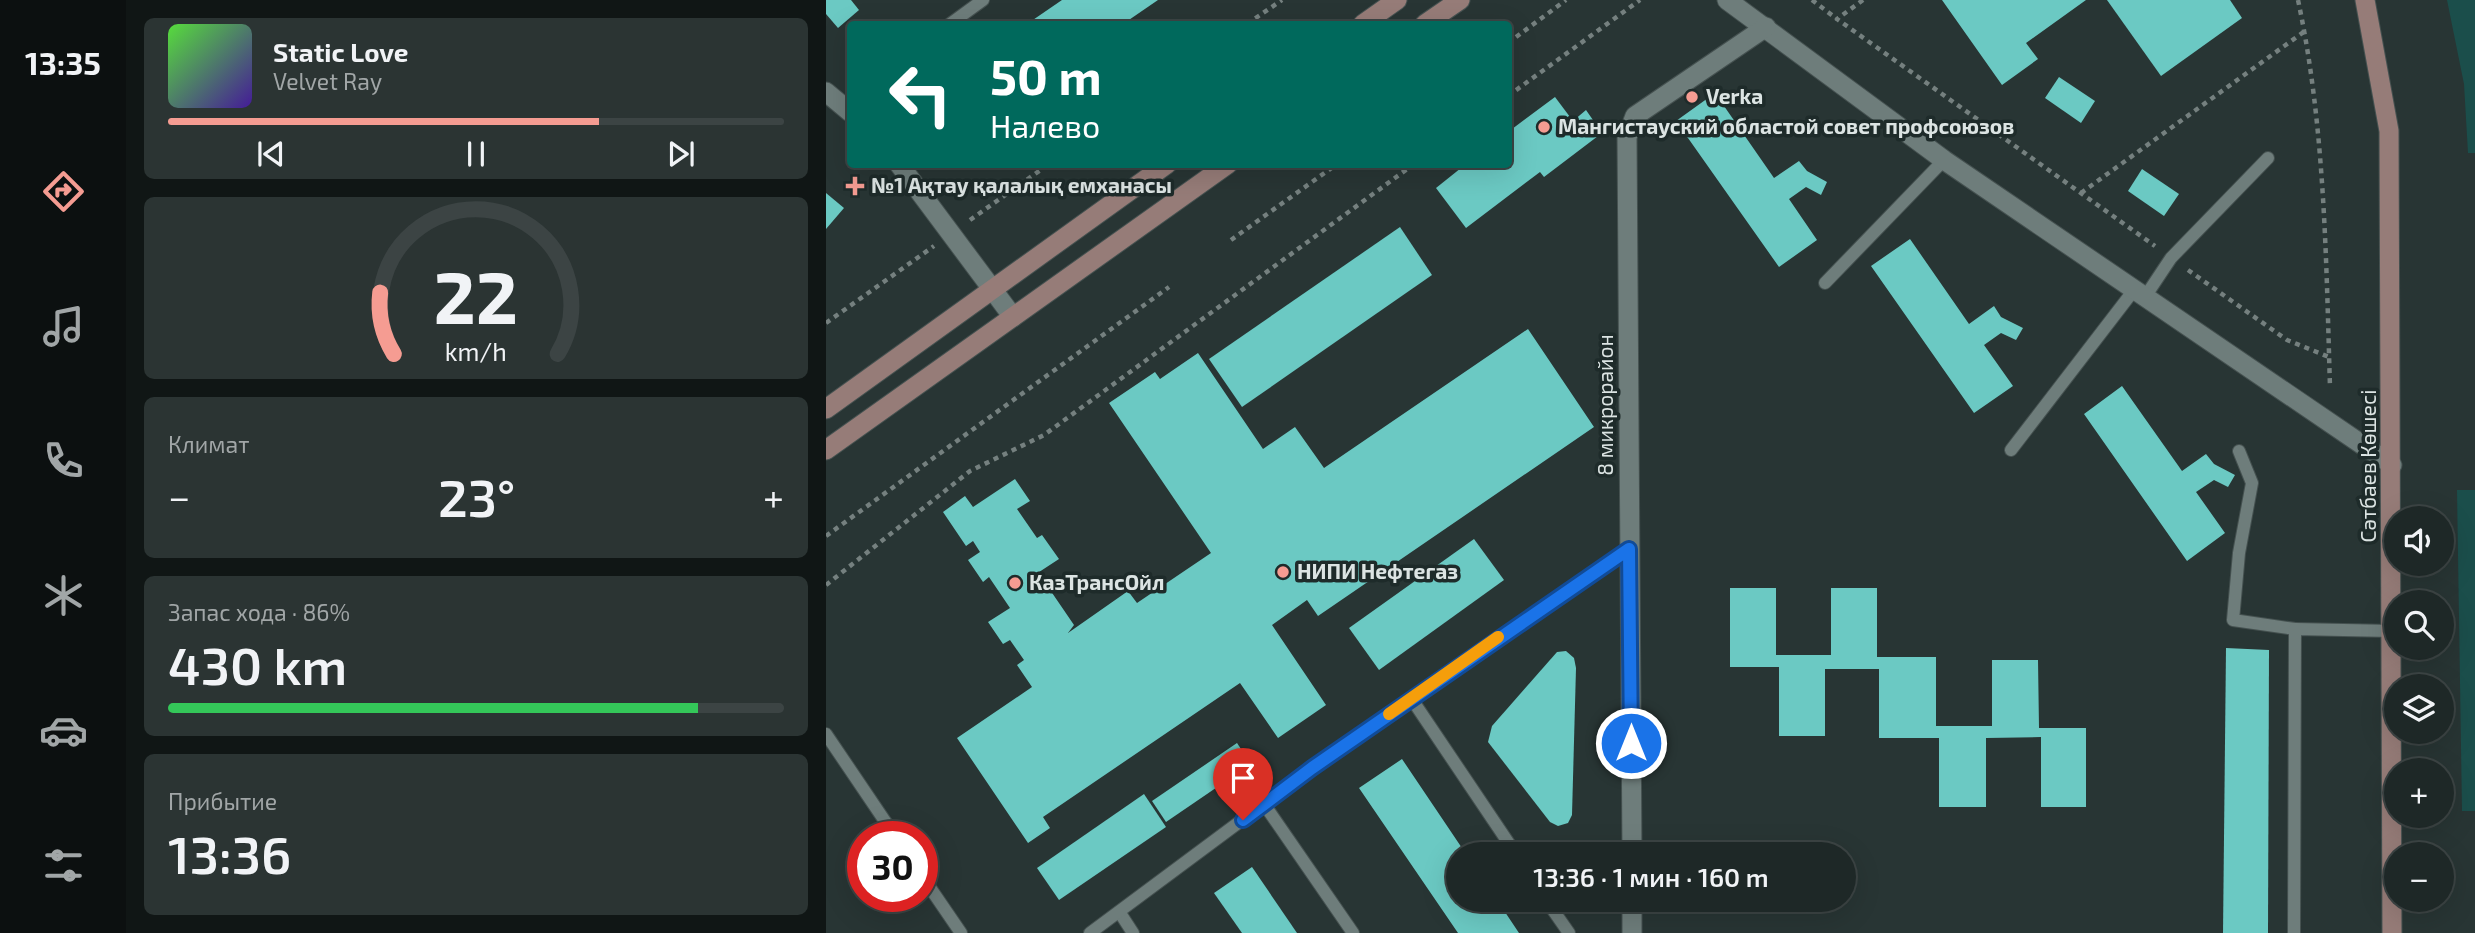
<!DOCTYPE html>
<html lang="ru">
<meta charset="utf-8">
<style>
body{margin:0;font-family:"Exo 2",sans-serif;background:#2b3433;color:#f1f3f6;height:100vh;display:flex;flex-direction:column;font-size:26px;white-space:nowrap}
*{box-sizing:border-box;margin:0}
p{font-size:23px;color:#a1a6a7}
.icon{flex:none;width:38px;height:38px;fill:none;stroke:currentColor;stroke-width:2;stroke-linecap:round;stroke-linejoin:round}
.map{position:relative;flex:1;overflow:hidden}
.sheet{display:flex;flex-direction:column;gap:18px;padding:18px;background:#101615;width:700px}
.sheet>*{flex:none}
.hud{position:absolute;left:21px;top:21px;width:665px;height:147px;border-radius:7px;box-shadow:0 7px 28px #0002,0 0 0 2px #3c4444;background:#00695c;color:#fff;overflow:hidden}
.buttons{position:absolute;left:1558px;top:506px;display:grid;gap:14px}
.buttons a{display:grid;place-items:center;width:70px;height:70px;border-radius:50%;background:#1e2827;box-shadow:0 7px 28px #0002,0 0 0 2px #3c4444;font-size:35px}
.speed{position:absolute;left:21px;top:821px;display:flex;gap:14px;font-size:35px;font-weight:700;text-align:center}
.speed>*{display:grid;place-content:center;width:91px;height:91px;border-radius:50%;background:#1e2827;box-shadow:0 7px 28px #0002,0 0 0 2px #3c4444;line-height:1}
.speed .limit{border:10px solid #d22;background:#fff;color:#111}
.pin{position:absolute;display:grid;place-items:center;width:60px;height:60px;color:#fff;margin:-72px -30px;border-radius:50% 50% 50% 0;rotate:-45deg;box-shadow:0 0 7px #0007}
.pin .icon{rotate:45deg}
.me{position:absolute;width:77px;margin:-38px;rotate:0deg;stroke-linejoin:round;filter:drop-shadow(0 0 5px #0008)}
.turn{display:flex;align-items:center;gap:24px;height:147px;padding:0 28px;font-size:32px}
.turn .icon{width:91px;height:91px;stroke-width:2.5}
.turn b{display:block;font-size:49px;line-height:60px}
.big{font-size:52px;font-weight:600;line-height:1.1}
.sheet .card{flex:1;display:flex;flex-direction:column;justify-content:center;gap:10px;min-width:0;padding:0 24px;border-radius:10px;background:#2b3433}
.sheet .dial{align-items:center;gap:0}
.dial svg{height:182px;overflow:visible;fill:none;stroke:#3c4444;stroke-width:7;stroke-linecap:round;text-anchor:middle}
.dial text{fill:#f1f3f6;stroke:none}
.song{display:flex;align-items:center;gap:21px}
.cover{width:84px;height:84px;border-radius:10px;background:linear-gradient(135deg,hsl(110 70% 55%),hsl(260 70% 35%))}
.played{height:7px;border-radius:4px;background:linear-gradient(90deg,#f59c92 70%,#3c4444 70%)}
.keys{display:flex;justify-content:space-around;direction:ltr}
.heat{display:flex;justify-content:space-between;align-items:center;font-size:38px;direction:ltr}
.charge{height:10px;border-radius:5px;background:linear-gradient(90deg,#34c759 86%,#3c4444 0)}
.trip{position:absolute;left:620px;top:842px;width:410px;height:70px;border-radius:35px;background:#1e2827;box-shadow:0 7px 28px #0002,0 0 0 2px #3c4444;font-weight:600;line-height:70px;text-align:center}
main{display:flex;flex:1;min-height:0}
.dock{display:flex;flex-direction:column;width:126px;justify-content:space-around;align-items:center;background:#0c1010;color:#a1a6a7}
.dock .icon{width:49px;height:49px}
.dock .active{color:#f59c92}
.dock b{font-size:32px;color:#f1f3f6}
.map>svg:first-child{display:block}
.green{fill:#1b4e4b}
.building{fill:#6bc9c3}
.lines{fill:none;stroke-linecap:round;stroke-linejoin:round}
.service-casing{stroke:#455150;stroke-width:14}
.minor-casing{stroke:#455150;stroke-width:21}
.secondary-casing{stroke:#455150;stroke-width:21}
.path{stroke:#75807f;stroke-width:4.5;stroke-dasharray:5 5;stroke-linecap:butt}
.service{stroke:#6e7d7b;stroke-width:12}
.minor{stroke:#6e7d7b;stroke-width:19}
.secondary{stroke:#967c78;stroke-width:19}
.route-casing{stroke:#114b97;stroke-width:18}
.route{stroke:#1a73e8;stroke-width:12}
.slow{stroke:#f59e0b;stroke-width:12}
.poi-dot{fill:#f59c92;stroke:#1e2b2a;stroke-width:2.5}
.labels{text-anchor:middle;stroke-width:7;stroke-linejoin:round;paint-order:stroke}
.poi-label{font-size:21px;font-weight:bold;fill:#dce4e3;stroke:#1e2b2a;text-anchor:start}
.street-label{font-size:21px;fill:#dce4e3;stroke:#1e2b2a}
</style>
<main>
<nav class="dock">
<b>13:35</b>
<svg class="icon active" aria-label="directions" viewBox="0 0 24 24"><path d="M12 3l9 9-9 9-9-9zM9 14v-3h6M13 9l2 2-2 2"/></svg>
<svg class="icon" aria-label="music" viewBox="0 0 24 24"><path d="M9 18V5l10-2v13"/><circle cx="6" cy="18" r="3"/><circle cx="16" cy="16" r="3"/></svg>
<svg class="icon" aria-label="phone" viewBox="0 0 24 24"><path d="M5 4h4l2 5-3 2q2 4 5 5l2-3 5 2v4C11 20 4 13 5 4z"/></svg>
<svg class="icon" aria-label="climate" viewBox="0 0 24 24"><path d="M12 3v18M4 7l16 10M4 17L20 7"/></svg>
<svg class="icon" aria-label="car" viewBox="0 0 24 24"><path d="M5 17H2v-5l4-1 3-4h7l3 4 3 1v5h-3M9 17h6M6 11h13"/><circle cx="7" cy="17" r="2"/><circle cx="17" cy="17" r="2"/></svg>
<svg class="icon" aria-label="filters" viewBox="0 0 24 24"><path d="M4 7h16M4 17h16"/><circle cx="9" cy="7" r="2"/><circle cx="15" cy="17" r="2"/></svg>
</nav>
<section class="sheet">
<div class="card">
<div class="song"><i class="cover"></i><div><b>Static Love</b><p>Velvet Ray</p></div></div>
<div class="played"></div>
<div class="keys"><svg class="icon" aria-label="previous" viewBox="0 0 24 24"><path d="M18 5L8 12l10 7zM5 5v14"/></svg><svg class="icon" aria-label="pause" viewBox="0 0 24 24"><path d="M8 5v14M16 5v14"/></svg><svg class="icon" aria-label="next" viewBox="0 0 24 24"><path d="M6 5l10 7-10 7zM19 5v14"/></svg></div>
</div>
<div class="card dial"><svg viewBox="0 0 100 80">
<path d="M14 69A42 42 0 1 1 86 69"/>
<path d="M14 69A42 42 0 0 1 8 42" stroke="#f59c92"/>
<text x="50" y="56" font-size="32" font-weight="700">22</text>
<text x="50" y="72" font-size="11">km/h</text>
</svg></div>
<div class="card"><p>Климат</p>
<div class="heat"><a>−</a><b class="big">23°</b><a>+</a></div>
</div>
<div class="card"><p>Запас хода · 86%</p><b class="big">430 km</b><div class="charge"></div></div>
<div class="card"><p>Прибытие</p><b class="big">13:36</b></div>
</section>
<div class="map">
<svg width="1649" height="933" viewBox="0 0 1649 933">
<rect width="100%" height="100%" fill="#283534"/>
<!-- green -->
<g class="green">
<path d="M1621,0H1649V153H1642L1638,84Z"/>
<path d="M1631,490H1649V811H1636Z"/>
</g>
<!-- building -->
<g class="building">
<path d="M0,0H25L33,10L12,28L0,14Z"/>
<path d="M236,0H332L297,24H201Z"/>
<path d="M1116,0H1260L1200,43L1212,59L1176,85Z"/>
<path d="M1281,0H1404L1416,18L1335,76Z"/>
<path d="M1233,77L1269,101L1255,123L1219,98Z"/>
<path d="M889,93L948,178L973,161L981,171L1001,182L995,195L980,187L963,199L991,240L953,267L850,121Z"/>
<path d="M729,97L747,121L760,110L776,133L718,177L714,172L640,228L610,188L640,164H682V132Z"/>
<path d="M1316,169L1353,194L1338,216L1302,191Z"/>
<path d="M0,193L18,208L0,229Z"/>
<path d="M574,227L606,275L416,407L383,359Z"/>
<path d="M1084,239L1143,324L1168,306L1175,317L1197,328L1190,340L1175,333L1158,345L1187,386L1148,413L1045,266Z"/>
<path d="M702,329L768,427L492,616L481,600L446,625L500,705L452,738L414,683L217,817L224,828L202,843L131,738L206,687L191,665L198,660L184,640L177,644L162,622L184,608L163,577L157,582L142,560L154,552L147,541L140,546L117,512L139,496L147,507L189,479L204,501L191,509L211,538L216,535L233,559L207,576L214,588L220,584L248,625L242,633L302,591L311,603L385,553L283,403L329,372L334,379L372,353L437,449L469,427L498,468Z"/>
<path d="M1296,386L1356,471L1380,454L1388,464L1409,475L1402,487L1388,480L1370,492L1399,533L1361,561L1258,414Z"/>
<path d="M648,539L678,580L553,670L523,628Z"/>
<path d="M904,588H950V655H1005V588H1051V657H1110V726H1166V660H1212L1213,728H1260V807H1215V737L1160,738V807H1113V738H1053V669H999V736H953V667H904Z"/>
<path d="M1400,648L1443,650L1442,933H1397Z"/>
<path d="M740,651L748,658L750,668L746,815L742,823L732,826L724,822L662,742L666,726L731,652Z"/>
<path d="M411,743L425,764L340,822L326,801Z"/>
<path d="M576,759L640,854H632V900H671L693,933H632L533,788Z"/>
<path d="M318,794L340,827L233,900L211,868Z"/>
<path d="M426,867L471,933H416L388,893Z"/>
</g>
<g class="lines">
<!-- service casing -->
<g class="service-casing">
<g id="service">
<path d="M124,24L157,0"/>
<path d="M999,283L1118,160"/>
<path d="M1319,297L1345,258L1442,158"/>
<path d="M1185,450L1308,290"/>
<path d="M1413,451L1426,483L1413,553L1407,620L1469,629"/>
<path d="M585,698L690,854"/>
<path d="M0,734L69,836"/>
<path d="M438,804L527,933"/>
<path d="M96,876L135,933"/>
<path d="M720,900L743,933"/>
<path d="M294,913L307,933"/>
<path d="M264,933L486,768L803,549"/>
<path d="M1468,933L1469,629L1566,631"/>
</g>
</g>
<!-- minor casing -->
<g class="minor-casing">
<g id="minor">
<path d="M901,0L1118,160L1566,465"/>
<path d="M0,92L24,112"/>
<path d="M73,164L187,317"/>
<path d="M806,854L801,137L809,116L940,27"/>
<path d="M806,900V933"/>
</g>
</g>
<!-- secondary casing -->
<g class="secondary-casing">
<g id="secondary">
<path d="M1539,0L1563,131L1566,933"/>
<path d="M537,24L571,0"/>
<path d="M599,24L634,0"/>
<path d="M0,409L341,164"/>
<path d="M0,450L402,164"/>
</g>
</g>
<!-- path -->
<g class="path">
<path d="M986,0L1011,19"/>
<path d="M1037,0L1011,19L1329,246"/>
<path d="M1472,0C1499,126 1500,258 1504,387"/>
<path d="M421,24L456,0"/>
<path d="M682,43L740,0"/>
<path d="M682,96L814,0"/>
<path d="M1255,193L1479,31"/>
<path d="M144,220L223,164"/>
<path d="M405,240L511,164"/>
<path d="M1362,270L1461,340L1503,357"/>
<path d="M0,323L108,246"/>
<path d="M0,536L343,287"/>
<path d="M0,585L144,471L218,435L588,164"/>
</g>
<!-- service -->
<use href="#service" class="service"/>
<!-- minor -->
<use href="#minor" class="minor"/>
<!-- secondary -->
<use href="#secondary" class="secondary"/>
</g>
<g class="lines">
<!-- route casing -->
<g class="route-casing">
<path id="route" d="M417,820L486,768L803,549L805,743"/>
</g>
<!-- route -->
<use href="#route" class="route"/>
<!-- slow -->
<path class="slow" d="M563,714L672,637"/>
</g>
<!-- markers -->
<g class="poi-dot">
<circle cx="866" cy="97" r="7"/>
<circle cx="718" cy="127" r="7"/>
<path d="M25.5 175.5h7v7h7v7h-7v7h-7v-7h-7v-7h7z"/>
<circle cx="457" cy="572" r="7"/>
<circle cx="189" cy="583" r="7"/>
</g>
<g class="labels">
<!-- poi labels -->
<g class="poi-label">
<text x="880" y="104">Verka</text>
<text x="732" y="134">Мангистауский областой совет профсоюзов</text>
<text x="45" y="193">№1 Ақтау қалалық емханасы</text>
<text x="471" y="579">НИПИ Нефтегаз</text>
<text x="203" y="590">КазТрансОйл</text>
</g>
<!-- street labels -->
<g class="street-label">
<text transform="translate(780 405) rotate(-90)" y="7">8 микрорайон</text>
<text transform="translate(1543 466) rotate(-90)" y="7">Сәтбаев Көшесі</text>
</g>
</g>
</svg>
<div class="buttons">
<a><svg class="icon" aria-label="sound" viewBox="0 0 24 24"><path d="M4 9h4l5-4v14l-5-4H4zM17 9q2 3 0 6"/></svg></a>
<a><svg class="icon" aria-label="search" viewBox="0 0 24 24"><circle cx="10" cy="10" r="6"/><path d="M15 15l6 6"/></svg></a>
<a><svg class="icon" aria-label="layers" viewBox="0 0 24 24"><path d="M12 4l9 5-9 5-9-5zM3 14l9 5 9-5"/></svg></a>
<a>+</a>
<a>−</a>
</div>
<div class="speed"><div class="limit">30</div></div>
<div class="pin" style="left:417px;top:820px;background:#d93025"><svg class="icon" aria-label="arrive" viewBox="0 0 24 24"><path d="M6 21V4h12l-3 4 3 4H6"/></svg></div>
<svg class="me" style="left:805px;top:743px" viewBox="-20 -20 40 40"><circle r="17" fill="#1a73e8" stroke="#fff" stroke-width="3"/><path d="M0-11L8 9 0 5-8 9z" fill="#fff"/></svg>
<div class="trip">13:36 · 1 мин · 160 m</div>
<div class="hud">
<div class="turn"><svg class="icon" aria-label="left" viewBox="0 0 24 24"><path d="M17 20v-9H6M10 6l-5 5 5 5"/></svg><div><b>50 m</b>Налево</div></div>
</div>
</div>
</main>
